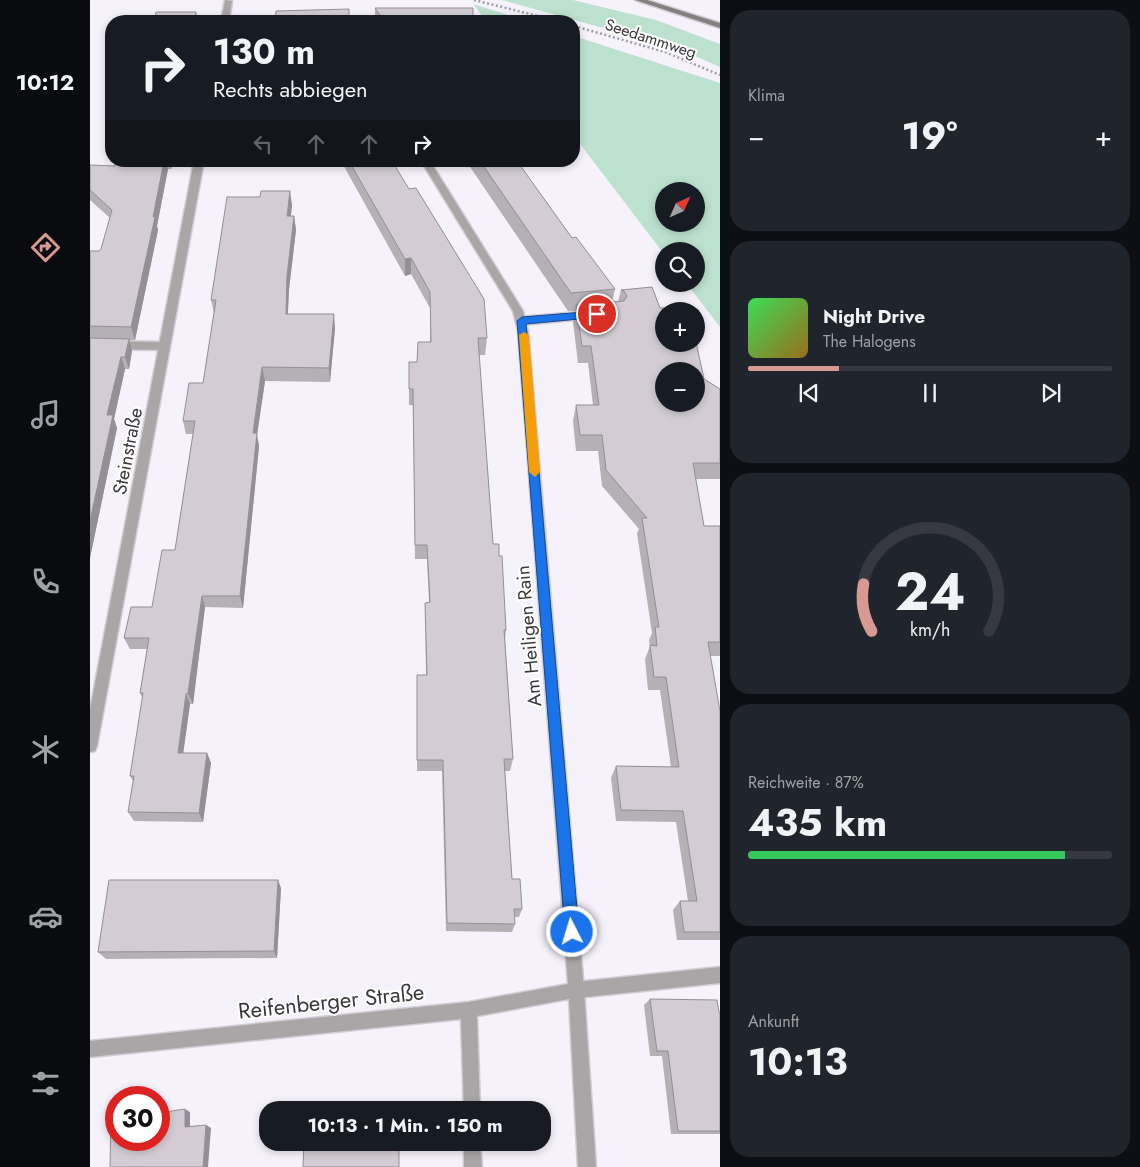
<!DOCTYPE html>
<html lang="de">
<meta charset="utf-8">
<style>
body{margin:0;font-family:Jost,sans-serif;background:#20242c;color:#f1f3f6;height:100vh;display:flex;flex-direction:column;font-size:19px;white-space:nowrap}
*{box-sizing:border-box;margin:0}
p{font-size:16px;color:#9ea1a6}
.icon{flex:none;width:28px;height:28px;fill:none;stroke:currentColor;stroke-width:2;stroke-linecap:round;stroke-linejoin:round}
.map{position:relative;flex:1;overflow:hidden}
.drawer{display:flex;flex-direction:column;gap:10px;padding:10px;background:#0d0f14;width:420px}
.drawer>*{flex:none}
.hud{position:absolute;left:15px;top:15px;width:475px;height:152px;border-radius:20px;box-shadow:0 2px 8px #0003;background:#171b24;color:#f1f3f6;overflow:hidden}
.needle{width:32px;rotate:45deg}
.controls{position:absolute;left:565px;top:182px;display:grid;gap:10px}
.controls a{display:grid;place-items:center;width:50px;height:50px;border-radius:50%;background:#171b24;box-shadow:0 2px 8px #0003;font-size:25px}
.speed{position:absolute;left:15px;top:1086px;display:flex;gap:10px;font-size:25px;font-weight:700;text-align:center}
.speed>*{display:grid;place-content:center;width:65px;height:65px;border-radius:50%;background:#171b24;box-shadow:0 2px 8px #0003;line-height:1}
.speed .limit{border:8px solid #d22;background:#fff;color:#111}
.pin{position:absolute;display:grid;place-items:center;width:42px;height:42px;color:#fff;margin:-21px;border:2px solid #fff;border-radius:50%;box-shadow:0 1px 5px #0007}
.me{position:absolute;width:55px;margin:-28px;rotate:355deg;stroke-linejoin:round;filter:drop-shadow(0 0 4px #0008)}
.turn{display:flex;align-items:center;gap:18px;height:105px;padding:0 25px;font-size:22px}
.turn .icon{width:65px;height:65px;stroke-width:2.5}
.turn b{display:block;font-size:35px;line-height:42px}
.lanes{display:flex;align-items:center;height:48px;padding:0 25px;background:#0003;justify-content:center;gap:25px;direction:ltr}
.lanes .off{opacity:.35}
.big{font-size:38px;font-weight:700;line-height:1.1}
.drawer .widget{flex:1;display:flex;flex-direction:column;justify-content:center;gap:8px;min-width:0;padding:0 18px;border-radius:20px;background:#20242c}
.drawer .dial{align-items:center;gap:0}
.dial svg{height:130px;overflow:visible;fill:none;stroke:#363941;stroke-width:7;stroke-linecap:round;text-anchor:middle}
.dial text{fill:#f1f3f6;stroke:none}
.song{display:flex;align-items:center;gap:15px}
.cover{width:60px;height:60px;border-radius:8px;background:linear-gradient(135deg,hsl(130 70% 55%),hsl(40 70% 35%))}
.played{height:5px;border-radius:2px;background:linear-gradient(90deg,#d79992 25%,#363941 25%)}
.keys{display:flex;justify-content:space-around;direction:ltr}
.heat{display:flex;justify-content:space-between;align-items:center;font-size:28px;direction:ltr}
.charge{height:8px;border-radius:4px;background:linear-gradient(90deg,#34c759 87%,#363941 0)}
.trip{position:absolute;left:169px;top:1101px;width:292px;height:50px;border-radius:20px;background:#171b24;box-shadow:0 2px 8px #0003;font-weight:700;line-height:50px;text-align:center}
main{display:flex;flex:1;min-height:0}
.dock{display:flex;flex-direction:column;width:90px;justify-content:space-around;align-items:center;background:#090b0e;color:#9ea1a6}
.dock .icon{width:35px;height:35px}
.dock .active{color:#d79992}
.dock b{font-size:22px;color:#f1f3f6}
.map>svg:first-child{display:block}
.green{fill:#bde1cf;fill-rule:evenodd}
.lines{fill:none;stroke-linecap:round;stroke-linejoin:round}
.lane-casing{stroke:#d0cdd5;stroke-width:3}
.street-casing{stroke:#d0cdd5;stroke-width:3}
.secondary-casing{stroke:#d0cdd5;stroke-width:3}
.path{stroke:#a19da4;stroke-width:2.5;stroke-dasharray:2 2.5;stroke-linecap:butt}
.lane{fill:#aaa5a6;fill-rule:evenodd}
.street{fill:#aaa5a6;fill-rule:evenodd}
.secondary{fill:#867f81;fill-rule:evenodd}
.wall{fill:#b5afb6}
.shaded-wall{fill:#948f94}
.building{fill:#d3ccd4;stroke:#948f94;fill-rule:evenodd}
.route{fill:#1a73e8;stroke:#114b97}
.slow{fill:#f59e0b}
.labels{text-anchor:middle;stroke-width:4;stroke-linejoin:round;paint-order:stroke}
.far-street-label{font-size:16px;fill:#3a383c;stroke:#fff}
.street-label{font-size:19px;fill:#3a383c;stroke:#fff}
.near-street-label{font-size:22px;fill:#3a383c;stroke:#fff}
</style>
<main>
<nav class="dock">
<b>10:12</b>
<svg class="icon active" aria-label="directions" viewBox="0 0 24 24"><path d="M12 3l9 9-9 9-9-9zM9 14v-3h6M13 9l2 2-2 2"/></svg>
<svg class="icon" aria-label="music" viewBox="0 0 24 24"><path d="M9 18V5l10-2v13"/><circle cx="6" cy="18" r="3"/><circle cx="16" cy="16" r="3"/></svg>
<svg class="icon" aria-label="phone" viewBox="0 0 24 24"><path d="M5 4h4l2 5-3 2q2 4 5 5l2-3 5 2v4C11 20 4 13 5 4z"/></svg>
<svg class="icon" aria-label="climate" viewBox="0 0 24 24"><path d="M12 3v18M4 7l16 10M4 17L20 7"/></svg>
<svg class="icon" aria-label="car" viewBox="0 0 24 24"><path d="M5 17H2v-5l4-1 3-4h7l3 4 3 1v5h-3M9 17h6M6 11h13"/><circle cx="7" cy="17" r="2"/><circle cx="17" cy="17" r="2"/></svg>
<svg class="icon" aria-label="filters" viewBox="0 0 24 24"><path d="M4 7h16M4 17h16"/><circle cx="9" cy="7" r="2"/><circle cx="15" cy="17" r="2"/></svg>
</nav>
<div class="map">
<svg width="630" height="1167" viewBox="0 0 630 1167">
<rect width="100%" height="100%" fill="#f6f2fb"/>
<!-- green -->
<g class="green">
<path d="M412,0H483L566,20L630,44V67L589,49Z"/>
<path d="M383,4L438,21H396Z"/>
<path d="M484,36L630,83V327L597,284H606V251H574V254L484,136ZM574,191H606V224H574Z"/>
</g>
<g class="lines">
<!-- lane casing -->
<g class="lane-casing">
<g id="lane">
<path d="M501,311L505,312L506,315L505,318L431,325L426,321L431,317Z"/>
<path d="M0,341L74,342L79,346L74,350L0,349Z"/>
<path d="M630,967V983L486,998L480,996L478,990L480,984L486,982Z"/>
</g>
</g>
<!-- street casing -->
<g class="street-casing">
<g id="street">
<path d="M135,0L142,1L139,21H131Z"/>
<path d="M104,161H114L7,746L5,751L0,752V710Z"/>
<path d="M331,161H340L433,311L438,331L494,990L506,1167H488L479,999L387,1016L390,1110H374L371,1019L0,1057V1041L379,1002L478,984L428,331L423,311Z"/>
<path d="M374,1142H390L392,1167H374Z"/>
</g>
</g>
<!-- secondary casing -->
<g class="secondary-casing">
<path id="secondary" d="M545,0H557L630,23V28Z"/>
</g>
<!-- path -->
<g class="path">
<path d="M384,0L468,21"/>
<path d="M484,26L575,52L630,75"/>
</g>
<!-- lane -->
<use href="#lane" class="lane"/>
<!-- street -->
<use href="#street" class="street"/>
<!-- secondary -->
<use href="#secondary" class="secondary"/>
</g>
<!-- wall -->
<g class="wall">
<path d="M285,8L383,21H285Z"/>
<path d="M26,161H83L81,169H78L67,226L68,230L45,340H39L42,351L39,369H35L24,419L27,428L0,558V251H9L11,249L20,218L0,200V165L25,166Z"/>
<path d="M251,161H302L397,338L395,355H389L403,544L409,556L416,630L415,639L423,759L420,771H415L422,879L432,909L429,917H425V924L422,932L356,931L352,771H327V675H336L335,603L339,602L337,559H325L323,405H319V362H327L340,342V308L321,274L315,276Z"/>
<path d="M376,161H427L482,238L525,289L522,302H528L531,290L562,287L570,308L614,379L630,389V479H606L614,526H630V656H620L630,711V940H587L583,910L590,901H598L586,822L526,821L521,778L526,766L581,767L570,690H558L555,659L560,646L559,640L562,633L547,533L549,529L512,486L508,451H486L483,421L486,405H503L498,363H488L483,322L485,311H478Z"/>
<path d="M202,205L201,216H204L206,230L199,289L198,314L245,328L240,382L175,381L167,435L169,446L153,608L115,607L103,704H100L93,753H117L121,763L113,822L44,821L38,812L43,781L40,776L53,699L50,693L57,649H40L34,638L62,607L85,550L103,434H96L93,421L113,383L124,313L121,300Z"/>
<path d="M191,888L187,958L16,959L8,952Z"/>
<path d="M560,999L630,1012V1134H581L572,1056H560L554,1005Z"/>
</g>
<!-- shaded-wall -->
<g class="shaded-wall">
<path d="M106,12L108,21H104Z"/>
<path d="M74,161H77L78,169L67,226L68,230L45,340L41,327Z"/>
<path d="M80,161H83L81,169Z"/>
<path d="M200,191L202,205L199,230L197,216Z"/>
<path d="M204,216L206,230L199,289L197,327L196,314L197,276Z"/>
<path d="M321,258V274L315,276V259Z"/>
<path d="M244,314L245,328L240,382L239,368Z"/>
<path d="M39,339L42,351L39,369L35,357Z"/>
<path d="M31,357L35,369L24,419L27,428L0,558V521L17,415Z"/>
<path d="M172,367L175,381L167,435L169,446L153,608L150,596L163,433Z"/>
<path d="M112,596L115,607L103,704L98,693Z"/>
<path d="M96,694L100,704L92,762L88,753Z"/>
<path d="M117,753L121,763L113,822L109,813Z"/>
<path d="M188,880L191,888L187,958L184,951Z"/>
<path d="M95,1109L100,1112V1130L95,1127Z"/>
<path d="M116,1125L121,1128L118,1167H113Z"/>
</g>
<!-- building -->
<g class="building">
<path d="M285,8H383V21H294Z"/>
<path d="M259,9V21H185L186,11Z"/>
<path d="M66,12H106L104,21H64Z"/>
<path d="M26,161H74L63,217H65L41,327L0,326V251H9L11,249L22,210L0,190V165L25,166Z"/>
<path d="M259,161H302L319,189L326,188L394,299L397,338H388L403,544H409V556H412L416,630H414L423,759H414L422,879H430L432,909H424L425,924L357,923L353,760H327V675H337L335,603L340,602L337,545H325L323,389H319V362H327L328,342H341L340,292L321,258L315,259Z"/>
<path d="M390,161H427L482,238L486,237L525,289L481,293Z"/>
<path d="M171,191H200L197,216H204L197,276L196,314H244L239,368L172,367L163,433H167L150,596H112L98,693L96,694L88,753H117L109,813L38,812L44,776H40L53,693H50L59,638H34L41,607H62L72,550H85L105,421H93L99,383H113L126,300H121L137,197H170Z"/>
<path d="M562,287L570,308L599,307V311H574V344H606V342L614,379L630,389V463H603L614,526H630V642H618L630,711V932H594L590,901H607L593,811L531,810L526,766L589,767L576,677H564L560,645L567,646L565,627H569L552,518H557L516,470L512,435H490L486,405H509L501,346H492L486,305L534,301L537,296L534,291L531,290ZM574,371H606V404H574Z"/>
<path d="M0,338L39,339L35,357H31L17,415H23L0,521Z"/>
<path d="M19,880H188L184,951L8,952Z"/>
<path d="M560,999L627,1000L629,1012H630V1131H588L578,1051H567Z"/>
<path d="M95,1109V1127L116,1125L113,1167H20L21,1119L26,1118V1140H69V1113Z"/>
<path d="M214,1142H309V1167H213Z"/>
</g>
<!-- route -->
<path class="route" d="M507,311L510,312V317L436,324L489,932L487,936L482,938L477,936L475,932L427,321L432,317Z"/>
<!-- slow -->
<path class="slow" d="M434,332L439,335L450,472L445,477L439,472L429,335Z"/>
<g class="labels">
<!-- far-street labels -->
<g class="far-street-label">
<text transform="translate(561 38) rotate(18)" y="6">Seedammweg</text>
</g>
<!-- street labels -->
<g class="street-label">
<text transform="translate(37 451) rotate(-79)" y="7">Steinstraße</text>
<text transform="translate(438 636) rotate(-95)" y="7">Am Heiligen Rain</text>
</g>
<!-- near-street labels -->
<g class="near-street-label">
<text transform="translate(241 1001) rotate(-6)" y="8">Reifenberger Straße</text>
</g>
</g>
</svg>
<div class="controls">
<a><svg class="needle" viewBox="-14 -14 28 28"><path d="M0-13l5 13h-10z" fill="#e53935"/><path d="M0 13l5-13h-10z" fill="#9ea1a6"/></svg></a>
<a><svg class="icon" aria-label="search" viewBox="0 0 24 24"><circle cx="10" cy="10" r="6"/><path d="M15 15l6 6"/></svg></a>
<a>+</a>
<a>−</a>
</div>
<div class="speed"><div class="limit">30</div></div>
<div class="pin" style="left:507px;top:314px;background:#d93025"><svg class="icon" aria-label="arrive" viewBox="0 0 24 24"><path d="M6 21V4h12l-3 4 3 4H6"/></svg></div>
<svg class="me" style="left:482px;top:932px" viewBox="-20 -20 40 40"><circle r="17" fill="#1a73e8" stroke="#fff" stroke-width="3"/><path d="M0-11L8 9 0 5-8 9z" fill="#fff"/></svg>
<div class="trip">10:13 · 1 Min. · 150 m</div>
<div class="hud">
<div class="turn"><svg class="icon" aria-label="right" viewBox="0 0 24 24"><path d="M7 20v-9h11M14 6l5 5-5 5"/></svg><div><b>130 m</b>Rechts abbiegen</div></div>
<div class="lanes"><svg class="icon off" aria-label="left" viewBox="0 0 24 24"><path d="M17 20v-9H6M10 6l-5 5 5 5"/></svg><svg class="icon off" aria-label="ahead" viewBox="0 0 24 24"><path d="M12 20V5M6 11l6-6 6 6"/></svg><svg class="icon off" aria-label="ahead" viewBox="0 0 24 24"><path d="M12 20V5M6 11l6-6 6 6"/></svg><svg class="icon" aria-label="right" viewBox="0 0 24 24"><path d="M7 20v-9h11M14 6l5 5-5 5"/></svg></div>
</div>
</div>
<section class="drawer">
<div class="widget"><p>Klima</p>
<div class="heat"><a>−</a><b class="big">19°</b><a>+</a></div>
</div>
<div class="widget">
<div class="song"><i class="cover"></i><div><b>Night Drive</b><p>The Halogens</p></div></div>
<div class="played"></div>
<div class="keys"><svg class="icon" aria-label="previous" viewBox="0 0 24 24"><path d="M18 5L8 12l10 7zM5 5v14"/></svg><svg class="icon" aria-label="pause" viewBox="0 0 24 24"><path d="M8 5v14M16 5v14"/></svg><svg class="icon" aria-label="next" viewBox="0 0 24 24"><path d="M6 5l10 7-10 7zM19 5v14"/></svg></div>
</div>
<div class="widget dial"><svg viewBox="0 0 100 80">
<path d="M14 69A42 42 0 1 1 86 69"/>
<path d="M14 69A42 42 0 0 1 9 40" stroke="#d79992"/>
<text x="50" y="56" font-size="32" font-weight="700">24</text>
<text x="50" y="72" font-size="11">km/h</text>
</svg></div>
<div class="widget"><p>Reichweite · 87%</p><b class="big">435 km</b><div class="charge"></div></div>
<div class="widget"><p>Ankunft</p><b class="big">10:13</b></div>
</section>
</main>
